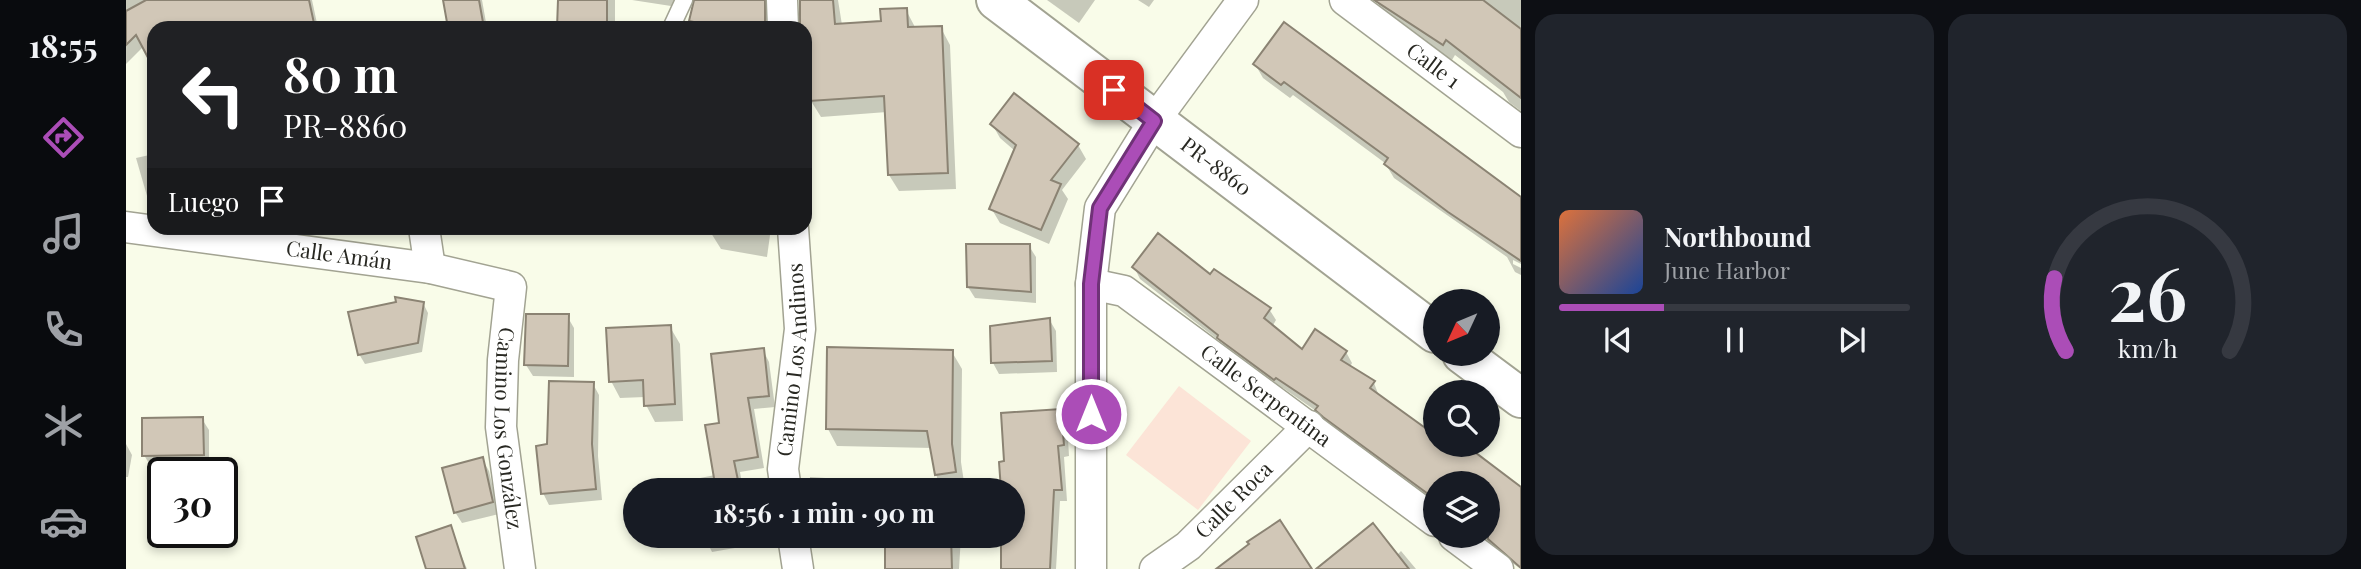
<!DOCTYPE html>
<html lang="es">
<meta charset="utf-8">
<style>
body{margin:0;font-family:"Playfair Display",serif;background:#20242c;color:#f1f3f6;height:100vh;display:flex;flex-direction:column;font-size:26px;white-space:nowrap}
*{box-sizing:border-box;margin:0}
p{font-size:23px;color:#9ea1a6}
.icon{flex:none;width:38px;height:38px;fill:none;stroke:currentColor;stroke-width:2;stroke-linecap:round;stroke-linejoin:round}
.map{position:relative;flex:1;overflow:hidden}
.sheet{display:flex;flex-direction:column;gap:14px;padding:14px;background:#0d0f14;width:840px}
.sheet>*{flex:none}
.guide{position:absolute;left:21px;top:21px;width:665px;height:214px;border-radius:21px;box-shadow:0 4px 10px #0003;background:#202124;color:#fff;overflow:hidden}
.needle{width:46px;rotate:226deg}
.buttons{position:absolute;left:1297px;top:289px;display:grid;gap:14px}
.buttons a{display:grid;place-items:center;width:77px;height:77px;border-radius:50%;background:#171b24;box-shadow:0 4px 10px #0003;font-size:35px}
.speed{position:absolute;left:21px;top:457px;display:flex;gap:14px;font-size:35px;font-weight:700;text-align:center}
.speed>*{display:grid;place-content:center;width:91px;height:91px;border-radius:50%;background:#171b24;box-shadow:0 4px 10px #0003;line-height:1}
.speed .limit{border:4px solid #111;border-radius:10px;background:#fff;color:#111}
.pin{position:absolute;display:grid;place-items:center;width:60px;height:60px;color:#fff;margin:-30px;border-radius:14px;box-shadow:0 4px 10px #0006}
.me{position:absolute;width:77px;margin:-38px;rotate:0deg;stroke-linejoin:round;filter:drop-shadow(0 0 5px #0008)}
.turn{display:flex;align-items:center;gap:24px;height:147px;padding:0 21px;font-size:32px}
.turn .icon{width:91px;height:91px;stroke-width:2.5}
.turn b{display:block;font-size:49px;line-height:60px}
.then{display:flex;align-items:center;height:66px;padding:0 21px;background:#0003;gap:14px;font-size:26px}
.sheet .card{flex:1;display:flex;flex-direction:column;justify-content:center;gap:10px;min-width:0;padding:0 24px;border-radius:21px;background:#20242c}
.sheet .dial{align-items:center;gap:0}
.dial svg{height:182px;overflow:visible;fill:none;stroke:#363941;stroke-width:7;stroke-linecap:round;text-anchor:middle}
.dial text{fill:#f1f3f6;stroke:none}
.song{display:flex;align-items:center;gap:21px}
.cover{width:84px;height:84px;border-radius:10px;background:linear-gradient(135deg,hsl(20 70% 55%),hsl(220 70% 35%))}
.played{height:7px;border-radius:4px;background:linear-gradient(90deg,#ab4db7 30%,#363941 30%)}
.keys{display:flex;justify-content:space-around;direction:ltr}
.sheet .tiles{flex:1;display:grid;gap:14px;grid-template-columns:repeat(2,1fr)}
.trip{position:absolute;left:497px;top:478px;width:402px;height:70px;border-radius:35px;background:#171b24;box-shadow:0 4px 10px #0003;font-weight:700;line-height:70px;text-align:center}
main{display:flex;flex:1;min-height:0}
.tab-bar{display:flex;flex-direction:column;width:126px;justify-content:space-around;align-items:center;background:#090b0e;color:#9ea1a6}
.tab-bar .icon{width:49px;height:49px}
.tab-bar .on{color:#ab4db7}
.tab-bar b{font-size:32px;color:#f1f3f6}
.map>svg:first-child{display:block}
.green{fill:#fce4d7}
.shadow{fill:#0003}
.building{fill:#d1c7b7;stroke:#8b8373;stroke-width:2}
.lines{fill:none;stroke-linecap:round;stroke-linejoin:round}
.lane-casing{stroke:#a2a392;stroke-width:19}
.street-casing{stroke:#a2a392;stroke-width:33}
.secondary-casing{stroke:#a2a392;stroke-width:42}
.lane{stroke:#fff;stroke-width:16}
.street{stroke:#fff;stroke-width:30}
.secondary{stroke:#fff;stroke-width:38}
.route-casing{stroke:#6f3277;stroke-width:18}
.route{stroke:#ab4db7;stroke-width:12}
.labels{text-anchor:middle;stroke-width:7;stroke-linejoin:round;paint-order:stroke}
.street-label{font-size:21px;fill:#282822;stroke:#f9fce9}
</style>
<main>
<nav class="tab-bar">
<b>18:55</b>
<svg class="icon on" aria-label="directions" viewBox="0 0 24 24"><path d="M12 3l9 9-9 9-9-9zM9 14v-3h6M13 9l2 2-2 2"/></svg>
<svg class="icon" aria-label="music" viewBox="0 0 24 24"><path d="M9 18V5l10-2v13"/><circle cx="6" cy="18" r="3"/><circle cx="16" cy="16" r="3"/></svg>
<svg class="icon" aria-label="phone" viewBox="0 0 24 24"><path d="M5 4h4l2 5-3 2q2 4 5 5l2-3 5 2v4C11 20 4 13 5 4z"/></svg>
<svg class="icon" aria-label="climate" viewBox="0 0 24 24"><path d="M12 3v18M4 7l16 10M4 17L20 7"/></svg>
<svg class="icon" aria-label="car" viewBox="0 0 24 24"><path d="M5 17H2v-5l4-1 3-4h7l3 4 3 1v5h-3M9 17h6M6 11h13"/><circle cx="7" cy="17" r="2"/><circle cx="17" cy="17" r="2"/></svg>
</nav>
<div class="map">
<svg width="1395" height="569" viewBox="0 0 1395 569">
<rect width="100%" height="100%" fill="#f9fce9"/>
<!-- green -->
<path class="green" d="M1053,386L1125,441L1072,510L1000,455Z"/>
<!-- shadow -->
<g class="shadow">
<path d="M0,0H186L192,28H28V65L18,46L0,64Z"/>
<path d="M319,0H356L361,28H324Z"/>
<rect x="433" y="0" width="56" height="28"/>
<path d="M506,0H561L558,8Z"/>
<path d="M570,0H644L648,28H569L565,21Z"/>
<path d="M677,0H712L716,25L757,23L780,10L790,29L815,28L824,45L830,189L773,191L763,175L761,112L695,117L685,101Z"/>
<path d="M921,0H969L953,23Z"/>
<path d="M1012,0H1028L1023,7Z"/>
<path d="M1250,0H1395V111L1383,102L1377,92L1329,55L1326,60L1258,15Z"/>
<path d="M1129,64L1395,199V264L1387,260V264L1395,268V275L1389,272L1381,257L1268,178L1259,163L1167,95L1164,98L1137,78Z"/>
<path d="M866,124L952,145L960,159L936,190L942,199L923,244L874,223L865,208L889,151L874,138Z"/>
<path d="M28,154V220L10,158Z"/>
<path d="M586,228H645L641,257L595,249L585,233Z"/>
<path d="M903,246L910,257V303L849,298L842,287Z"/>
<path d="M1008,267L1085,276L1143,309L1150,320L1146,327L1177,351L1220,352L1226,363L1224,367L1248,383L1253,396L1309,437V444L1395,488V569L1347,536H1362V483H1309V506L1198,422L1193,413L1157,388L1155,390L1100,349L1096,343L1014,279Z"/>
<path d="M297,303L302,313L296,352L239,364L233,354Z"/>
<path d="M441,316L448,328V377L407,376L400,365Z"/>
<path d="M923,319L930,331L931,372L873,374L867,363Z"/>
<path d="M544,327L554,344L557,421L529,422L520,405L519,397L494,398L485,381Z"/>
<path d="M637,350L643,362L649,407L628,409L638,468L614,472L617,490H571L569,479L589,475L595,424Z"/>
<path d="M826,352L836,369L835,462L839,489L813,490L806,448L711,446L702,429Z"/>
<path d="M467,384L473,395L472,456L476,500L423,505L417,493L423,446Z"/>
<path d="M934,411L941,422L943,456L938,457L941,501H934L930,569H877V536H887V490H877L880,463Z"/>
<path d="M76,419L83,430V466L25,467L18,455Z"/>
<path d="M0,444L6,455L2,477H0Z"/>
<path d="M356,459L363,471L373,514L336,523L329,512Z"/>
<path d="M684,477L762,482L767,490H683Z"/>
<path d="M324,528L341,569H302Z"/>
<path d="M578,536H625L626,545L586,552Z"/>
<path d="M690,536H835L833,569H761V542Z"/>
<path d="M1275,551L1290,569H1208L1270,556Z"/>
</g>
<!-- building -->
<g class="building">
<path d="M20,0H183L189,28H28V69L10,35L0,45V11Z"/>
<path d="M317,0H353L358,28H322Z"/>
<path d="M432,0H481V28H431Z"/>
<path d="M568,0H639V28H567L568,22L563,21Z"/>
<path d="M674,0H707L709,24L755,21L754,9L781,8L782,27L816,26L822,173L762,175L758,96L683,101L679,28H674Z"/>
<path d="M1248,0H1357L1395,29V98L1320,40L1317,45Z"/>
<path d="M1158,22L1395,197V261L1322,212L1258,164L1262,158L1158,82L1155,85L1127,64Z"/>
<path d="M888,93L953,144L925,180L935,184L915,230L863,209L890,145L864,124Z"/>
<path d="M1032,233L1084,274L1088,269L1145,308L1138,318L1176,349L1189,329L1221,351L1215,360L1249,381L1244,388L1309,435V444H1325L1342,455L1346,450L1395,487V568L1362,539V483H1309V499L1197,417L1189,410L1192,406L1150,378L1148,380L1091,338L1092,335L1006,267Z"/>
<path d="M840,244H904L905,292L841,287Z"/>
<path d="M269,297L298,302L292,343L232,355L222,312L270,302Z"/>
<path d="M400,314H443L442,366L398,365Z"/>
<path d="M924,318L926,361L865,363L864,326Z"/>
<path d="M545,325L549,404L518,406L517,380L483,382L480,328Z"/>
<path d="M701,347L827,350L826,444L830,472L809,475L801,431L700,429Z"/>
<path d="M638,348L643,396L622,398L632,457L608,461L614,490H590L579,425L593,423L585,354Z"/>
<path d="M423,381L468,382L466,444L470,489L415,494L410,446L421,444Z"/>
<path d="M935,409L938,445L932,446L936,490H928L924,569H875V536H887V490H875L873,462L878,461L875,413Z"/>
<path d="M77,417L78,455L16,456V418Z"/>
<path d="M357,457L367,502L328,513L316,468Z"/>
<path d="M1154,520L1186,569H1090L1123,544L1121,542Z"/>
<path d="M1247,523L1283,569H1190Z"/>
<path d="M325,525L339,569H300L290,537Z"/>
<path d="M759,536H825L826,569H759Z"/>
</g>
<g class="lines">
<!-- lane casing -->
<g class="lane-casing">
<path id="lane" d="M545,28L558,0"/>
</g>
<!-- street casing -->
<g class="street-casing">
<g id="street">
<path d="M656,0L657,28"/>
<path id="s1" d="M1219,0L1395,132"/>
<path id="s2" d="M0,227L304,268L385,287L377,360L375,427L394,569"/>
<path d="M298,228L304,268"/>
<path id="s3" d="M965,284L998,291L1309,521"/>
<path id="s4" d="M660,490L657,469L674,329L667,228"/>
<path d="M667,536L672,569"/>
<path d="M1328,536L1372,569"/>
<path d="M965,569V284L974,208L1028,121L1117,0"/>
<path id="s5" d="M1029,569L1062,546L1183,426"/>
</g>
</g>
<!-- secondary casing -->
<g class="secondary-casing">
<g id="secondary">
<path id="s6" d="M870,0L1309,333"/>
<path d="M1336,354L1395,398"/>
</g>
</g>
<!-- lane -->
<use href="#lane" class="lane"/>
<!-- street -->
<use href="#street" class="street"/>
<!-- secondary -->
<use href="#secondary" class="secondary"/>
</g>
<g class="lines">
<!-- route casing -->
<g class="route-casing">
<path id="route" d="M965,414V284L974,208L1028,121L988,90"/>
</g>
<!-- route -->
<use href="#route" class="route"/>
</g>
<g class="labels">
<!-- street labels -->
<g class="street-label">
<text dy="7" stroke="none"><textPath href="#s1" startOffset="110">Calle 1</textPath></text>
<text dy="7" stroke="none"><textPath href="#s6" startOffset="276">PR-8860</textPath></text>
<text dy="7" stroke="none"><textPath href="#s2" startOffset="215">Calle Amán</textPath></text>
<text dy="7" stroke="none"><textPath href="#s4" startOffset="131">Camino Los Andinos</textPath></text>
<text dy="7" stroke="none"><textPath href="#s3" startOffset="210">Calle Serpentina</textPath></text>
<text dy="7" stroke="none"><textPath href="#s2" startOffset="532">Camino Los González</textPath></text>
<text dy="7" stroke="none"><textPath href="#s5" startOffset="105">Calle Roca</textPath></text>
</g>
</g>
</svg>
<div class="buttons">
<a><svg class="needle" viewBox="-14 -14 28 28"><path d="M0-13l5 13h-10z" fill="#e53935"/><path d="M0 13l5-13h-10z" fill="#9ea1a6"/></svg></a>
<a><svg class="icon" aria-label="search" viewBox="0 0 24 24"><circle cx="10" cy="10" r="6"/><path d="M15 15l6 6"/></svg></a>
<a><svg class="icon" aria-label="layers" viewBox="0 0 24 24"><path d="M12 4l9 5-9 5-9-5zM3 14l9 5 9-5"/></svg></a>
</div>
<div class="speed"><div class="limit">30</div></div>
<div class="pin" style="left:988px;top:90px;background:#d93025"><svg class="icon" aria-label="arrive" viewBox="0 0 24 24"><path d="M6 21V4h12l-3 4 3 4H6"/></svg></div>
<svg class="me" style="left:965px;top:414px" viewBox="-20 -20 40 40"><circle r="17" fill="#ab4db7" stroke="#fff" stroke-width="3"/><path d="M0-11L8 9 0 5-8 9z" fill="#fff"/></svg>
<div class="trip">18:56 · 1 min · 90 m</div>
<div class="guide">
<div class="turn"><svg class="icon" aria-label="left" viewBox="0 0 24 24"><path d="M17 20v-9H6M10 6l-5 5 5 5"/></svg><div><b>80 m</b>PR-8860</div></div>
<div class="then">Luego<svg class="icon" aria-label="arrive" viewBox="0 0 24 24"><path d="M6 21V4h12l-3 4 3 4H6"/></svg></div>
</div>
</div>
<section class="sheet">
<div class="tiles">
<div class="card">
<div class="song"><i class="cover"></i><div><b>Northbound</b><p>June Harbor</p></div></div>
<div class="played"></div>
<div class="keys"><svg class="icon" aria-label="previous" viewBox="0 0 24 24"><path d="M18 5L8 12l10 7zM5 5v14"/></svg><svg class="icon" aria-label="pause" viewBox="0 0 24 24"><path d="M8 5v14M16 5v14"/></svg><svg class="icon" aria-label="next" viewBox="0 0 24 24"><path d="M6 5l10 7-10 7zM19 5v14"/></svg></div>
</div>
<div class="card dial"><svg viewBox="0 0 100 80">
<path d="M14 69A42 42 0 1 1 86 69"/>
<path d="M14 69A42 42 0 0 1 9 37" stroke="#ab4db7"/>
<text x="50" y="56" font-size="32" font-weight="700">26</text>
<text x="50" y="72" font-size="11">km/h</text>
</svg></div>
</div>
</section>
</main>
